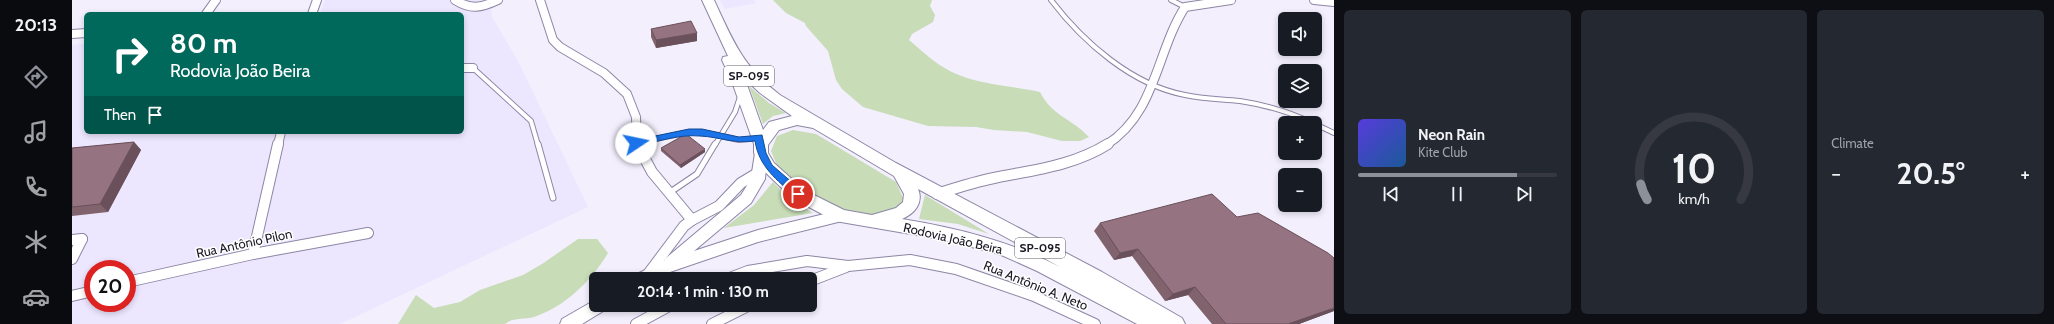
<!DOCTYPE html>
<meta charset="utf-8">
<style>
body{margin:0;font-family:Cabin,sans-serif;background:#242831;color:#f1f3f6;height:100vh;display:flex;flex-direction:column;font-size:15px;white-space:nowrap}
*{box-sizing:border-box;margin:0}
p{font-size:13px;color:#9ea1a6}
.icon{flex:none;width:22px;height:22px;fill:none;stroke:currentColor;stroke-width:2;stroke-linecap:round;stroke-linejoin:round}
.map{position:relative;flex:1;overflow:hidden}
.panel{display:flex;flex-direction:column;gap:10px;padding:10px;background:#0d0f14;width:720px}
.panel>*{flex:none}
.hud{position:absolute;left:12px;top:12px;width:380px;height:122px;border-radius:6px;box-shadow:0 2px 6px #0003;background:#00695c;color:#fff;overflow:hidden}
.buttons{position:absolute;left:1206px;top:12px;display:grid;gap:8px}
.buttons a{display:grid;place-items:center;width:44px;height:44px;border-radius:6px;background:#171b24;box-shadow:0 2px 6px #0003;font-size:20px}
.speed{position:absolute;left:12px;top:260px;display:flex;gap:8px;font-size:20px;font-weight:700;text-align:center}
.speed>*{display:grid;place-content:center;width:52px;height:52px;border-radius:50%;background:#171b24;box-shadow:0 2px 6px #0003;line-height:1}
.speed .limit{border:6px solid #d22;background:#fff;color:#111}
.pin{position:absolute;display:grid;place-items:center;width:34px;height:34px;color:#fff;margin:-17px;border:2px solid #fff;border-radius:50%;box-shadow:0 1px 4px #0007}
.me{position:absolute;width:44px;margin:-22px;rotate:79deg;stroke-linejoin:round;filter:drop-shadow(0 0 3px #0008)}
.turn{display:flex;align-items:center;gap:14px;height:84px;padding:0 20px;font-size:18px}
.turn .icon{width:52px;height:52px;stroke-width:2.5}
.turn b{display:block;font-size:28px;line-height:34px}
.then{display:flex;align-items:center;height:38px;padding:0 20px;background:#0003;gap:8px;font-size:15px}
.big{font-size:30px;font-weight:700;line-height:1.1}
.panel .widget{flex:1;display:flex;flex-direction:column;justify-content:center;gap:6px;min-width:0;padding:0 14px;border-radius:6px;background:#242831}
.panel .dial{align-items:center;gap:0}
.dial svg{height:104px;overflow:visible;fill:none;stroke:#363941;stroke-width:7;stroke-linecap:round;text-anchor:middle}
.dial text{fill:#f1f3f6;stroke:none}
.song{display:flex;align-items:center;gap:12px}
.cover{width:48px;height:48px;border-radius:6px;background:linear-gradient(135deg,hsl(250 70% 55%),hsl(210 70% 35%))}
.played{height:4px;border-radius:2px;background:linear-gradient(90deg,#8c9099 80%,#363941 80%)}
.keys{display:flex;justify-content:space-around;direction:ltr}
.heat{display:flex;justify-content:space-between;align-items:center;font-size:22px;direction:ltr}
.panel .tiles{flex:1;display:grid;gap:10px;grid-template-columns:repeat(3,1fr)}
.trip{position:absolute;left:517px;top:272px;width:228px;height:40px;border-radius:6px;background:#171b24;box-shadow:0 2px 6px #0003;font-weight:700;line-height:40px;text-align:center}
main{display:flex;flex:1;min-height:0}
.dock{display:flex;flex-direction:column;width:72px;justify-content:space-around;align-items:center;background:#090b0e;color:#9ea1a6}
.dock .icon{width:28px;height:28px}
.dock .selected{color:#8c9099}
.dock b{font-size:18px;color:#f1f3f6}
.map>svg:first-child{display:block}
.built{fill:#ece6ff;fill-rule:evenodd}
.green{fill:#c7dcb7}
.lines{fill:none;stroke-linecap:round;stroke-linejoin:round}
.service-far1-casing{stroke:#8d86a5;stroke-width:6}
.service-casing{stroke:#8d86a5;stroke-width:7}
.minor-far1-casing{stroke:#8d86a5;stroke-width:10}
.minor-casing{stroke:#8d86a5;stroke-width:12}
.secondary-casing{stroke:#8d86a5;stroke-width:2}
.primary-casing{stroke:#8d86a5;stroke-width:2}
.service-far1{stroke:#fff;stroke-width:4}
.service{stroke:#fff;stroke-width:5}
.minor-far1{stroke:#fff;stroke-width:8}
.minor{stroke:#fff;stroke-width:10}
.secondary{fill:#fff;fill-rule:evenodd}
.primary{fill:#fff;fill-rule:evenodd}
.wall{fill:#81636e}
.shaded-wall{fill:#69505a}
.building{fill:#967380;stroke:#69505a}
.route{fill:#1a73e8;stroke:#114b97}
.labels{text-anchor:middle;stroke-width:3;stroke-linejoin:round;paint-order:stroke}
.shield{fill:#fff;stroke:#605e66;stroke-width:1}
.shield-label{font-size:12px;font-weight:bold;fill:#1c1925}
.street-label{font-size:13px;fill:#1c1925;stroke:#fff}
</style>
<main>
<nav class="dock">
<b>20:13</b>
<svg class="icon selected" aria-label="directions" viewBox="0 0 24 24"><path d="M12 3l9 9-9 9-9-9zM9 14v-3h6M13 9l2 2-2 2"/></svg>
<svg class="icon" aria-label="music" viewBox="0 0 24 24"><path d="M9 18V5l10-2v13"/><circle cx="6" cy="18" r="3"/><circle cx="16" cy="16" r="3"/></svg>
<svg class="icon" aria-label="phone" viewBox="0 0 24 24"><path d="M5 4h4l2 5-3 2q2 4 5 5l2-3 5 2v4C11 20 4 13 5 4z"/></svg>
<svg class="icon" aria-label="climate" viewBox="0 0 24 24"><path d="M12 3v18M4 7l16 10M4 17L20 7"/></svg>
<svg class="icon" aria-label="car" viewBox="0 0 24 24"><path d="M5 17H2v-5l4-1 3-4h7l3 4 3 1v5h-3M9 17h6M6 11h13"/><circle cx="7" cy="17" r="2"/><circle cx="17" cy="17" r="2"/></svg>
</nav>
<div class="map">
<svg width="1262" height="324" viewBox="0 0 1262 324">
<rect width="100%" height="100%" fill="#f3effd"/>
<!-- built -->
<g class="built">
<path d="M253,0H418L420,17L446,61L516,207L268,324H0V45L14,43V132H390V14H248ZM21,269H55V303H21Z"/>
<path d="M648,0H682L684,3L653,9Z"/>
</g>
<!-- green -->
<g class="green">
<path d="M701,0H860L858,6L863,15L861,22L840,34L837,40C848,49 859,60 871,67C899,85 937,85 968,92C980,116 999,118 1017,137L1008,141H990L955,132L922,130L904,127L856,126L791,107L770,89L764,80L756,51L734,26L733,23L714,13Z"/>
<path d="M677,86L697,103L714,113L701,116L691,124Z"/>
<path d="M721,130L744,134L824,182L831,198L828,212L812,218L761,209L727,191L706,168L699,151L705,136Z"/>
<path d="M701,182L718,199L741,213L652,228L682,205Z"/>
<path d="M853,195L917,234L886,224L847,219Z"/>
<path d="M506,239H525L536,253C519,281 494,306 462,317C452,320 441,317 433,324H326L344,295L362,308L388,302L408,290L451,275L470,264Z"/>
</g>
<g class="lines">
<!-- service-far1 casing -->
<g class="service-far1-casing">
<g id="service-far1">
<path d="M979,0C1011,42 1060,85 1113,95C1131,99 1150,99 1168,101C1194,105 1218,112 1241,123"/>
<path d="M1099,0L1113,7"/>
<path d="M401,68L459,121L466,145"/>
<path d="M1243,124L1262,133"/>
<path d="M564,143L617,132H630L667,140L685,138"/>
<path d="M643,145L663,112L668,97"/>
</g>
</g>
<!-- service casing -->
<g class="service-casing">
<g id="service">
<path d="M466,144L481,198"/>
<path d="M597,193L625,174L643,144"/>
</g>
</g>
<!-- minor-far1 casing -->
<g class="minor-far1-casing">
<g id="minor-far1">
<path d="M383,0C399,10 409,8 426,0"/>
<path d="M468,0L481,40L488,47L532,73L555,94L564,117L565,145"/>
<path d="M1242,0L1262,2"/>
<path d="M134,14L144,0"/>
<path d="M240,14L245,0"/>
<path d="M0,34L14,33"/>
<path d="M390,68H401"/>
<path d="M206,145L209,132"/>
<path d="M1034,145C1084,114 1084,52 1113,7L1159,0"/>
</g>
</g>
<!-- minor casing -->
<g class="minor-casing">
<g id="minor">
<path d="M565,144L580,172L620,220L612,226L576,274"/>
<path d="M865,194C884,188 902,182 922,178C961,170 1001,166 1036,144"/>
<path d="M620,220L647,206L669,183L689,171"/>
<path d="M0,240L10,239"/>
<path d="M181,254L206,144"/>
<path d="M0,259L10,239"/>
<path d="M655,279L676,271L735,261L776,266L838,260L884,269L962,296L1023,324"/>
<path d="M738,281L774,267"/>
<path d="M55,282L181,254L296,233"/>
<path d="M0,296L21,291"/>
<path d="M564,324L599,305"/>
<path d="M640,324L678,305"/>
</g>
</g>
<!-- secondary casing -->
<g class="secondary-casing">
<g id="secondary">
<path d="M689,148L694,150L695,153L693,179L679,203L622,251L686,230L769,210L774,212L776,216L774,220L686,242L598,272L584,279H563L565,274L592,261L594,258L669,195L679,179L683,153L684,150Z"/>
<path d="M523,300H524V305H536L533,310L510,324H488L490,319Z"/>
</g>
</g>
<!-- primary casing -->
<g class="primary-casing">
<path id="primary" d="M630,0H642C661,41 671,67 708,95L824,163L1030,272L1110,318L1113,324H1065L965,271L927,254L868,239L763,221L720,198L692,171L682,153V144L659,79L650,60L651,57L656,56ZM673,79L688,93L720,116L697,122L691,130ZM725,125L741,128L822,176L832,194L831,202L824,208L800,215L772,210L732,190L702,163L696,153V145L707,130ZM846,189L988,267C938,241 885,228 830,219C842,214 852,203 846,189Z"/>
</g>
<!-- service-far1 -->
<use href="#service-far1" class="service-far1"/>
<!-- service -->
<use href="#service" class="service"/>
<!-- minor-far1 -->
<use href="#minor-far1" class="minor-far1"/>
<!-- minor -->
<use href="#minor" class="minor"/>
<!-- secondary -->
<use href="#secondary" class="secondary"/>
<!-- primary -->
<use href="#primary" class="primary"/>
</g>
<!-- wall -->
<g class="wall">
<path d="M579,29L625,41L584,48L579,37Z"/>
<path d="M62,142L69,150L36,212L0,216V148Z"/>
<path d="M589,148L633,152L609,168L589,151Z"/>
<path d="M1028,223L1262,311L1227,324H1140L1116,295L1093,301L1060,256L1042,260L1022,231Z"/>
</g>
<!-- shaded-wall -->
<g class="shaded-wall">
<path d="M625,33V41L584,48V40Z"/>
<path d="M62,142L69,150L36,212L28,204Z"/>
<path d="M633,149V152L609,168L608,165Z"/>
<path d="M1066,249L1060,256L1042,260L1048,253Z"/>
<path d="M1123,287L1116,295L1093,301L1101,294Z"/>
<path d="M1262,308V311L1227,324H1216Z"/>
</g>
<!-- building -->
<g class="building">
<path d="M619,21L625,33L584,40L579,29Z"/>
<path d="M614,134L633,149L608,165L589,148Z"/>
<path d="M62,142L28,204L0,207V148Z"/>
<path d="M1140,194L1165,217L1186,213L1256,253L1262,258V308L1216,324H1154L1123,287L1101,294L1066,249L1048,253L1028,223Z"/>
</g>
<!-- route -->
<path class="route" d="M617,129H630L667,137L690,135L694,153L700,165L730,191V196H723C705,180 687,167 683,141C660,144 649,137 628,136C607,134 585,142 564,146L560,143L564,140Z"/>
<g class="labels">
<!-- shield labels -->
<g class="shield">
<rect x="652" y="66" width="50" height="20" rx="3"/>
<rect x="943" y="238" width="50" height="20" rx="3"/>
</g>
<g class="shield-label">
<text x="677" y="80">SP-095</text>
<text x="968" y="252">SP-095</text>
</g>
<!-- street labels -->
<g class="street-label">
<text transform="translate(881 238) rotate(13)" y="5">Rodovia João Beira</text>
<text transform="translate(172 243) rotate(-12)" y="5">Rua Antônio Pilon</text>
<text transform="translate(964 285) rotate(22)" y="5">Rua Antônio A. Neto</text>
</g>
</g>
</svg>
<div class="buttons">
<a><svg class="icon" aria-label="sound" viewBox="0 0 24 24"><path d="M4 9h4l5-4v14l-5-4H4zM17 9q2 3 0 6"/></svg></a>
<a><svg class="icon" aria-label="layers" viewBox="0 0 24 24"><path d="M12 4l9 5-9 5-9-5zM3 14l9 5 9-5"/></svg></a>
<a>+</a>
<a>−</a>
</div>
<div class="speed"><div class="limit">20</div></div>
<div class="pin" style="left:726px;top:194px;background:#d93025"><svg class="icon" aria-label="arrive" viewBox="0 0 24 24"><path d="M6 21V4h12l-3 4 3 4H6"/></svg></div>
<svg class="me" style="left:564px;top:143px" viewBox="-20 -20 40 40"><circle r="19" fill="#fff"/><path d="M0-13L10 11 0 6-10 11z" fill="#1a73e8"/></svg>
<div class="trip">20:14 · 1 min · 130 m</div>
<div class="hud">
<div class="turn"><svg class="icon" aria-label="right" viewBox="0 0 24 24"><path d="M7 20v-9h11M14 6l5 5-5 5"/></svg><div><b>80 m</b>Rodovia João Beira</div></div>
<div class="then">Then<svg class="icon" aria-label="arrive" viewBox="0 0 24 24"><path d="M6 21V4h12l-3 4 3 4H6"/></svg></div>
</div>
</div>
<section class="panel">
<div class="tiles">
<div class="widget">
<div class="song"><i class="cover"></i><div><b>Neon Rain</b><p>Kite Club</p></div></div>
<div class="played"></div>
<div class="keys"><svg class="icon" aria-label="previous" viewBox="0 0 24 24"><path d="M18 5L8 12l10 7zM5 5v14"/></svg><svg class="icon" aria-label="pause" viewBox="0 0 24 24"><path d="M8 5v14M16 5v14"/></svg><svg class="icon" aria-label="next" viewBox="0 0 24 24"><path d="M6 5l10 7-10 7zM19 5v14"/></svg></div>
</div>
<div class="widget dial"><svg viewBox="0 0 100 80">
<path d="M14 69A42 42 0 1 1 86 69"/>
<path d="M14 69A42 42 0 0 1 9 57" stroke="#8c9099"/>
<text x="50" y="56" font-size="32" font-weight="700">10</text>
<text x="50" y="72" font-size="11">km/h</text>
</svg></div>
<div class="widget"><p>Climate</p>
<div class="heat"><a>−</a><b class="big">20.5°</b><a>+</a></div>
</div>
</div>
</section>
</main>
